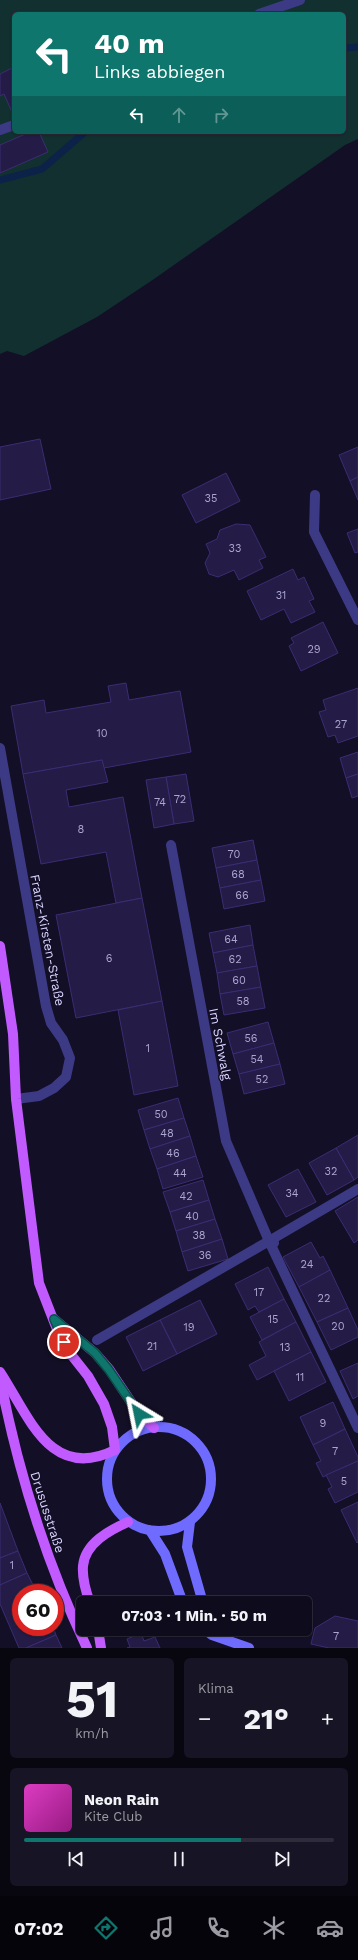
<!DOCTYPE html>
<html lang="de">
<meta charset="utf-8">
<style>
body{margin:0;font-family:"Work Sans",sans-serif;background:#171425;color:#f1f3f6;height:100vh;display:flex;flex-direction:column;font-size:15px;white-space:nowrap}
*{box-sizing:border-box;margin:0}
p{font-size:13px;color:#9b9ba3}
.icon{flex:none;width:22px;height:22px;fill:none;stroke:currentColor;stroke-width:2;stroke-linecap:round;stroke-linejoin:round}
.map{position:relative;height:1648px;overflow:hidden}
.sheet{display:flex;flex-direction:column;gap:10px;padding:10px;background:#08060f;flex:1}
.sheet>*{flex:none}
.hud{position:absolute;left:12px;top:12px;width:334px;height:122px;border-radius:6px;box-shadow:0 1px 3px #0004,0 0 0 1px #2e2b3b;background:#0f766e;color:#fff;overflow:hidden}
.speed{position:absolute;left:12px;top:1584px;display:flex;gap:8px;font-size:20px;font-weight:700;text-align:center}
.speed>*{display:grid;place-content:center;width:52px;height:52px;border-radius:50%;background:#0e0b1c;box-shadow:0 1px 3px #0004,0 0 0 1px #2e2b3b;line-height:1}
.speed .limit{border:6px solid #d22;background:#fff;color:#111}
.pin{position:absolute;display:grid;place-items:center;width:34px;height:34px;color:#fff;margin:-17px;border:2px solid #fff;border-radius:50%;box-shadow:0 1px 4px #0007}
.me{position:absolute;width:44px;margin:-22px;rotate:325deg;stroke-linejoin:round;filter:drop-shadow(0 0 3px #0008)}
.turn{display:flex;align-items:center;gap:14px;height:84px;padding:0 16px;font-size:18px}
.turn .icon{width:52px;height:52px;stroke-width:2.5}
.turn b{display:block;font-size:28px;line-height:34px}
.lanes{display:flex;align-items:center;height:38px;padding:0 16px;background:#0003;justify-content:center;gap:20px;direction:ltr}
.lanes .off{opacity:.35}
.big{font-size:30px;font-weight:700;line-height:1.1}
.sheet .tile{flex:1;display:flex;flex-direction:column;justify-content:center;gap:6px;min-width:0;padding:0 14px;border-radius:6px;background:#171425}
.sheet .dial{align-items:center;gap:0}
.dial b{font-size:52px;line-height:1}
.song{display:flex;align-items:center;gap:12px}
.cover{width:48px;height:48px;border-radius:6px;background:linear-gradient(135deg,hsl(310 70% 55%),hsl(310 70% 35%))}
.played{height:4px;border-radius:2px;background:linear-gradient(90deg,#0f766e 70%,#2e2b3b 70%)}
.keys{display:flex;justify-content:space-around;direction:ltr}
.heat{display:flex;justify-content:space-between;align-items:center;font-size:22px;direction:ltr}
.sheet .tiles{flex:1;display:grid;gap:10px;grid-template-columns:1fr 1fr}
.tile:last-child{grid-column:span 2}
.trip{position:absolute;left:76px;top:1596px;width:236px;height:40px;border-radius:6px;background:#0e0b1c;box-shadow:0 1px 3px #0004,0 0 0 1px #2e2b3b;font-weight:700;line-height:40px;text-align:center}
.tab-bar{display:flex;height:64px;justify-content:space-around;align-items:center;background:#06040b;color:#9b9ba3}
.tab-bar .icon{width:28px;height:28px}
.tab-bar .active{color:#0f766e}
.tab-bar b{font-size:18px;color:#f1f3f6}
.map>svg:first-child{display:block}
.green{fill:#12302f;fill-rule:evenodd}
.lines{fill:none;stroke-linecap:round;stroke-linejoin:round}
.stream{stroke:#0c2248;stroke-width:7}
.building{fill:#241b47;stroke:#3b2d73}
.street{stroke:#3d3a85;stroke-width:10}
.secondary{stroke:#6f6bff;stroke-width:10}
.primary{stroke:#c25bff;stroke-width:10}
.route-casing{stroke:#0a4d48;stroke-width:10}
.route{stroke:#0f766e;stroke-width:7}
.labels{text-anchor:middle;stroke-width:3;stroke-linejoin:round;paint-order:stroke}
.number-label{font-size:11px;fill:#aca6d1}
.street-label{font-size:13px;fill:#d9d4ff;stroke:#130f26}
</style>
<div class="map">
<svg width="358" height="1648" viewBox="0 0 358 1648">
<rect width="100%" height="100%" fill="#130f26"/>
<!-- green -->
<path class="green" d="M0,0H358V139L345,145L154,279L97,317L24,356L7,351L0,354ZM14,14H344V132H14Z"/>
<g class="lines">
<!-- stream -->
<g class="stream">
<path d="M344,48L358,47"/>
<path d="M0,180L42,169L85,132"/>
</g>
</g>
<!-- building -->
<g class="building">
<path d="M14,67V111L12,112L4,94L0,96V74Z"/>
<path d="M30,132H39L48,152L0,173V145Z"/>
<path d="M40,439L51,489L0,500V447Z"/>
<path d="M358,447V477L350,481L339,455Z"/>
<path d="M226,473L240,501L196,523L182,495Z"/>
<path d="M358,477V500L350,481Z"/>
<path d="M236,524L250,525L266,557L259,560L263,568L239,580L234,570L218,577L209,574L205,563L210,553L206,544L217,539L220,530Z"/>
<path d="M358,529V552L355,553L347,533Z"/>
<path d="M293,569L298,580L304,577L314,599L309,601L315,612L291,623L284,609L261,620L247,591Z"/>
<path d="M323,622L338,653L301,671L289,646L294,643L291,638Z"/>
<path d="M126,683L129,700L180,691L191,752L104,768L102,760L23,774L11,706L44,700L46,713L111,702L108,686Z"/>
<path d="M358,688V736L338,743L335,735L328,737L319,712L326,710L323,700Z"/>
<path d="M358,752V774L346,778L340,758Z"/>
<path d="M102,760L108,782L66,790L69,807L123,797L142,898L116,903L106,852L41,864L23,774Z"/>
<path d="M186,774L194,821L174,824L166,777Z"/>
<path d="M358,774V796L352,798L346,778Z"/>
<path d="M166,777L174,824L154,828L146,780Z"/>
<path d="M253,840L257,860L216,868L212,848Z"/>
<path d="M257,860L261,880L220,888L216,868Z"/>
<path d="M261,880L265,901L224,909L220,888Z"/>
<path d="M142,898L162,1001L76,1018L56,915Z"/>
<path d="M250,925L253,945L213,953L209,933Z"/>
<path d="M253,945L257,966L217,973L213,953Z"/>
<path d="M257,966L261,987L220,994L217,973Z"/>
<path d="M261,987L265,1008L224,1015L220,994Z"/>
<path d="M162,1001L178,1086L134,1095L118,1010Z"/>
<path d="M268,1022L274,1043L233,1054L227,1033Z"/>
<path d="M274,1043L280,1064L239,1074L233,1054Z"/>
<path d="M280,1064L285,1084L244,1094L239,1074Z"/>
<path d="M178,1098L184,1118L144,1130L138,1110Z"/>
<path d="M184,1118L190,1136L150,1149L144,1130Z"/>
<path d="M358,1135V1177L354,1180L336,1148Z"/>
<path d="M190,1136L196,1156L157,1169L150,1149Z"/>
<path d="M336,1148L354,1180L327,1195L309,1163Z"/>
<path d="M196,1156L203,1177L163,1189L157,1169Z"/>
<path d="M298,1169L316,1202L286,1217L268,1185Z"/>
<path d="M203,1180L209,1200L170,1212L163,1192Z"/>
<path d="M358,1197V1240L354,1243L335,1211Z"/>
<path d="M209,1200L215,1219L176,1231L170,1212Z"/>
<path d="M215,1219L222,1239L182,1252L176,1231Z"/>
<path d="M222,1239L228,1259L188,1271L182,1252Z"/>
<path d="M311,1242L320,1258L323,1256L330,1270L299,1287L283,1257Z"/>
<path d="M268,1267L284,1299L259,1312L255,1306L248,1310L235,1284Z"/>
<path d="M330,1270L348,1308L317,1322L299,1287Z"/>
<path d="M284,1299L296,1322L262,1340L250,1317Z"/>
<path d="M200,1300L217,1334L177,1354L160,1320Z"/>
<path d="M348,1308L358,1330V1337L331,1350L317,1322Z"/>
<path d="M160,1320L177,1354L143,1371L126,1337Z"/>
<path d="M296,1322L311,1352L257,1380L249,1365L266,1356L259,1342Z"/>
<path d="M311,1352L326,1382L289,1401L274,1371Z"/>
<path d="M358,1363V1396L353,1399L340,1371Z"/>
<path d="M333,1402L345,1429L313,1445L300,1417Z"/>
<path d="M345,1429L358,1457V1461L323,1477L316,1463L321,1461L313,1445Z"/>
<path d="M358,1461V1492L335,1503L328,1489L332,1487L326,1475Z"/>
<path d="M358,1502V1542L357,1543L341,1510Z"/>
<path d="M0,1503L18,1551L0,1558Z"/>
<path d="M18,1551L27,1573L0,1585V1558Z"/>
<path d="M27,1573L37,1593H21V1627H53L56,1635L26,1648H19L0,1604V1585Z"/>
<path d="M335,1616L358,1621V1648H329L311,1644L315,1628Z"/>
<path d="M141,1633L144,1641L155,1637L160,1648H127L130,1647L127,1639Z"/>
<path d="M56,1635L62,1648H26Z"/>
</g>
<g class="lines">
<!-- street -->
<g class="street">
<path d="M259,14L300,0"/>
<path d="M0,130L14,125"/>
<path d="M315,495L314,532L358,620"/>
<path d="M0,748L46,1006L51,1023L63,1040L70,1058L66,1077L54,1088L39,1096L16,1099"/>
<path d="M171,845L226,1141L269,1241L274,1243"/>
<path d="M269,1241L358,1189"/>
<path d="M97,1340L269,1241L358,1428"/>
</g>
<!-- secondary -->
<g class="secondary">
<circle cx="159" cy="1479" r="52"/>
<path d="M190,1522L187,1547L203,1603"/>
<path d="M151,1532L165,1554L183,1603"/>
<path d="M204,1629L212,1635L249,1648"/>
</g>
<!-- primary -->
<g class="primary">
<path d="M0,946L13,1034L16,1099L39,1283L58,1332L69,1352L88,1376L104,1404L112,1427L115,1450C50,1482 29,1416 0,1372"/>
<path d="M54,1319L95,1353L109,1369L139,1414L154,1428"/>
<path d="M0,1378C18,1472 46,1562 87,1648"/>
<path d="M90,1603C86,1592 82,1578 83,1566C85,1543 110,1530 128,1522"/>
<path d="M98,1629L101,1648"/>
</g>
</g>
<g class="lines">
<!-- route casing -->
<g class="route-casing">
<path id="route" d="M64,1342L54,1319L95,1353L109,1370L139,1414"/>
</g>
<!-- route -->
<use href="#route" class="route"/>
</g>
<g class="labels">
<!-- number labels -->
<g class="number-label">
<text x="211" y="502">35</text>
<text x="235" y="552">33</text>
<text x="281" y="599">31</text>
<text x="314" y="653">29</text>
<text x="341" y="728">27</text>
<text x="102" y="737">10</text>
<text x="180" y="803">72</text>
<text x="160" y="806">74</text>
<text x="81" y="833">8</text>
<text x="234" y="858">70</text>
<text x="238" y="878">68</text>
<text x="242" y="899">66</text>
<text x="231" y="943">64</text>
<text x="109" y="962">6</text>
<text x="235" y="963">62</text>
<text x="239" y="984">60</text>
<text x="243" y="1005">58</text>
<text x="251" y="1042">56</text>
<text x="148" y="1052">1</text>
<text x="257" y="1063">54</text>
<text x="262" y="1083">52</text>
<text x="161" y="1118">50</text>
<text x="167" y="1137">48</text>
<text x="173" y="1157">46</text>
<text x="331" y="1175">32</text>
<text x="180" y="1177">44</text>
<text x="292" y="1197">34</text>
<text x="186" y="1200">42</text>
<text x="192" y="1220">40</text>
<text x="199" y="1239">38</text>
<text x="205" y="1259">36</text>
<text x="307" y="1268">24</text>
<text x="259" y="1296">17</text>
<text x="324" y="1302">22</text>
<text x="273" y="1323">15</text>
<text x="338" y="1330">20</text>
<text x="189" y="1331">19</text>
<text x="152" y="1350">21</text>
<text x="285" y="1351">13</text>
<text x="300" y="1381">11</text>
<text x="323" y="1427">9</text>
<text x="335" y="1455">7</text>
<text x="344" y="1485">5</text>
<text x="12" y="1569">1</text>
<text x="336" y="1640">7</text>
</g>
<!-- street labels -->
<g class="street-label">
<text transform="translate(48 940) rotate(79)" y="5">Franz-Kirsten-Straße</text>
<text transform="translate(221 1044) rotate(79)" y="5">Im Schwalg</text>
<text transform="translate(48 1512) rotate(72)" y="5">Drususstraße</text>
</g>
</g>
</svg>
<div class="speed"><div class="limit">60</div></div>
<div class="pin" style="left:64px;top:1342px;background:#d93025"><svg class="icon" aria-label="arrive" viewBox="0 0 24 24"><path d="M6 21V4h12l-3 4 3 4H6"/></svg></div>
<svg class="me" style="left:139px;top:1414px" viewBox="-20 -20 40 40"><path d="M0-17L14 15 0 8-14 15z" fill="#0f766e" stroke="#fff" stroke-width="4"/></svg>
<div class="trip">07:03 · 1 Min. · 50 m</div>
<div class="hud">
<div class="turn"><svg class="icon" aria-label="left" viewBox="0 0 24 24"><path d="M17 20v-9H6M10 6l-5 5 5 5"/></svg><div><b>40 m</b>Links abbiegen</div></div>
<div class="lanes"><svg class="icon" aria-label="left" viewBox="0 0 24 24"><path d="M17 20v-9H6M10 6l-5 5 5 5"/></svg><svg class="icon off" aria-label="ahead" viewBox="0 0 24 24"><path d="M12 20V5M6 11l6-6 6 6"/></svg><svg class="icon off" aria-label="right" viewBox="0 0 24 24"><path d="M7 20v-9h11M14 6l5 5-5 5"/></svg></div>
</div>
</div>
<section class="sheet">
<div class="tiles">
<div class="tile dial"><b>51</b><p>km/h</p></div>
<div class="tile"><p>Klima</p>
<div class="heat"><a>−</a><b class="big">21°</b><a>+</a></div>
</div>
<div class="tile">
<div class="song"><i class="cover"></i><div><b>Neon Rain</b><p>Kite Club</p></div></div>
<div class="played"></div>
<div class="keys"><svg class="icon" aria-label="previous" viewBox="0 0 24 24"><path d="M18 5L8 12l10 7zM5 5v14"/></svg><svg class="icon" aria-label="pause" viewBox="0 0 24 24"><path d="M8 5v14M16 5v14"/></svg><svg class="icon" aria-label="next" viewBox="0 0 24 24"><path d="M6 5l10 7-10 7zM19 5v14"/></svg></div>
</div>
</div>
</section>
<nav class="tab-bar">
<b>07:02</b>
<svg class="icon active" aria-label="directions" viewBox="0 0 24 24"><path d="M12 3l9 9-9 9-9-9zM9 14v-3h6M13 9l2 2-2 2"/></svg>
<svg class="icon" aria-label="music" viewBox="0 0 24 24"><path d="M9 18V5l10-2v13"/><circle cx="6" cy="18" r="3"/><circle cx="16" cy="16" r="3"/></svg>
<svg class="icon" aria-label="phone" viewBox="0 0 24 24"><path d="M5 4h4l2 5-3 2q2 4 5 5l2-3 5 2v4C11 20 4 13 5 4z"/></svg>
<svg class="icon" aria-label="climate" viewBox="0 0 24 24"><path d="M12 3v18M4 7l16 10M4 17L20 7"/></svg>
<svg class="icon" aria-label="car" viewBox="0 0 24 24"><path d="M5 17H2v-5l4-1 3-4h7l3 4 3 1v5h-3M9 17h6M6 11h13"/><circle cx="7" cy="17" r="2"/><circle cx="17" cy="17" r="2"/></svg>
</nav>
